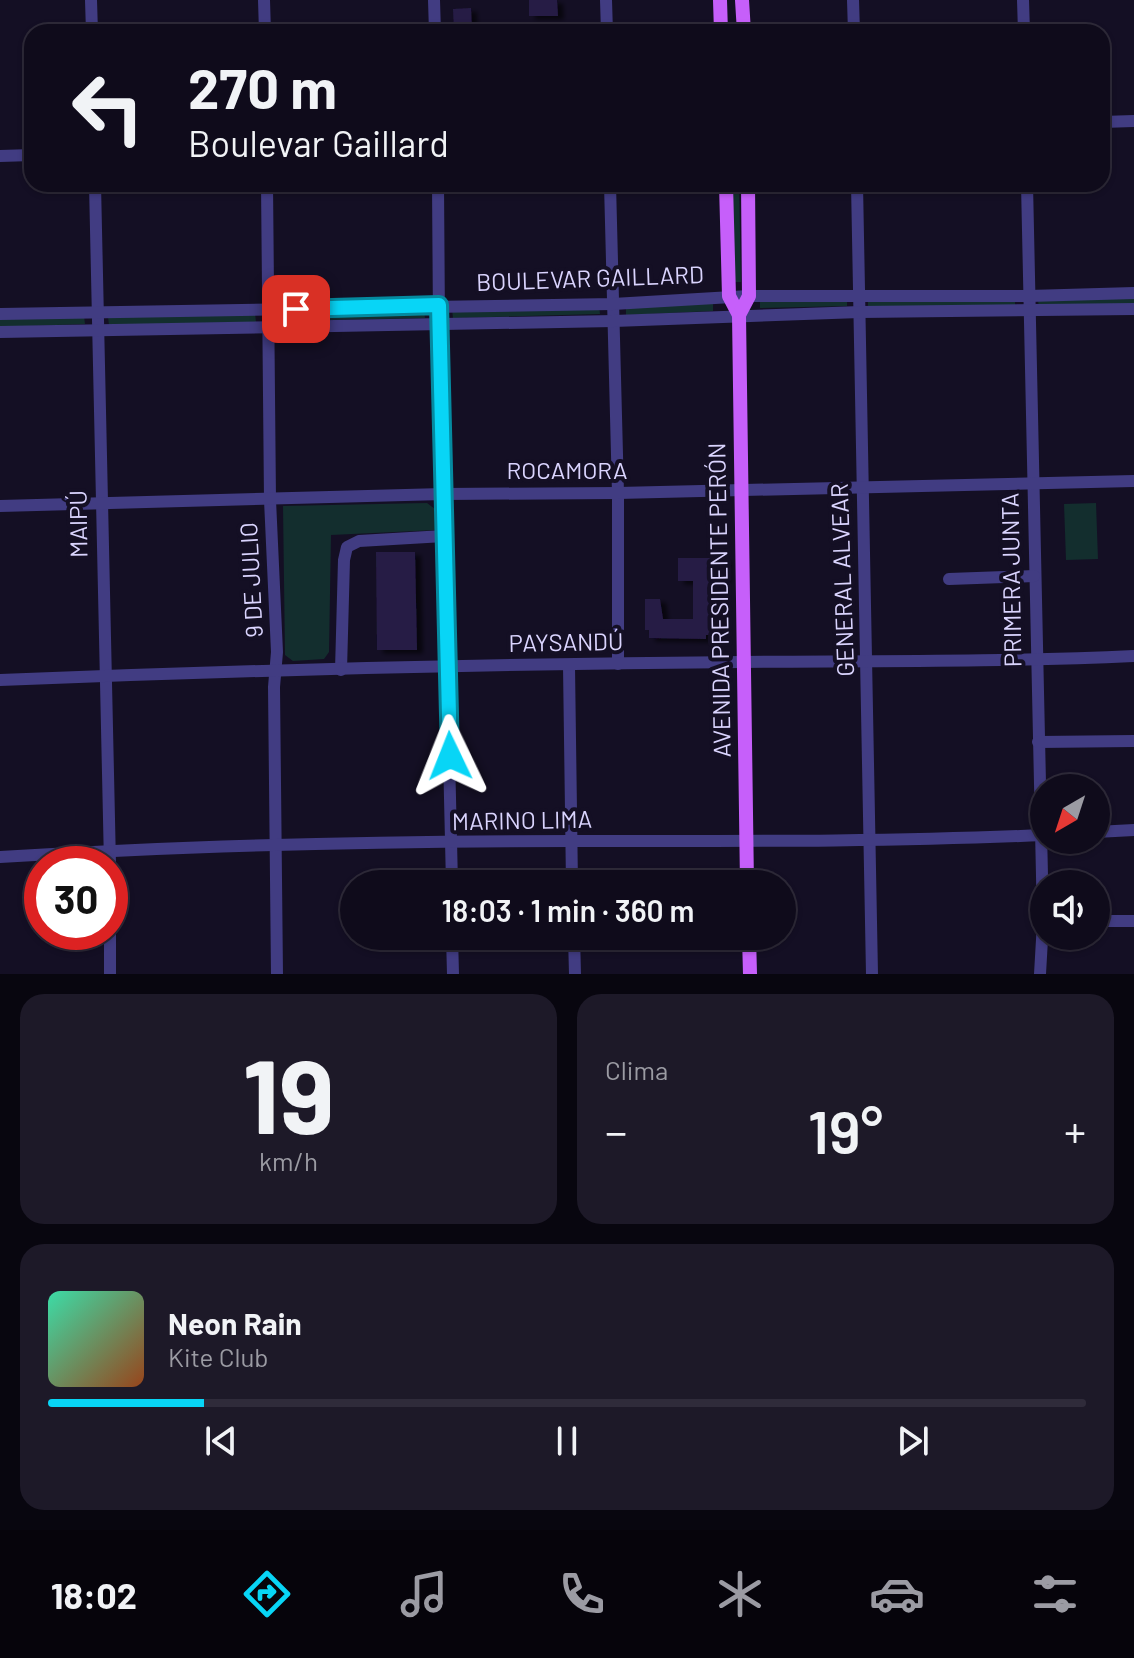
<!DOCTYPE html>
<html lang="es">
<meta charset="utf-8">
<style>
body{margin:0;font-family:Barlow,sans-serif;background:#1d1928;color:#f1f3f6;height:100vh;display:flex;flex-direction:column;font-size:30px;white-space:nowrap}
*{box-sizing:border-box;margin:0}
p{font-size:26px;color:#9b9ba3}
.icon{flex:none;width:44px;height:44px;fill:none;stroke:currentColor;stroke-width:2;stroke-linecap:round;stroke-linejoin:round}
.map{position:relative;height:974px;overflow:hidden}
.drawer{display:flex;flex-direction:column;gap:20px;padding:20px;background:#08060f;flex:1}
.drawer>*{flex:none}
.banner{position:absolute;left:24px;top:24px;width:1086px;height:168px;border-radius:24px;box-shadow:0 2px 6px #0004,0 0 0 2px #2f2b3a;background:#0f0b1b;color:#f1f3f6;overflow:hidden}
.needle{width:52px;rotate:219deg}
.buttons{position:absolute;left:1030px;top:774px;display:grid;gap:16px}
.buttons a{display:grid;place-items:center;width:80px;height:80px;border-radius:50%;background:#0f0b1b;box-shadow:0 2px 6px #0004,0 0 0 2px #2f2b3a;font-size:40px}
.speed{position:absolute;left:24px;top:846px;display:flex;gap:16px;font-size:40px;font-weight:700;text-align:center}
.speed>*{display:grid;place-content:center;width:104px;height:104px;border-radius:50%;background:#0f0b1b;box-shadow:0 2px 6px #0004,0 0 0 2px #2f2b3a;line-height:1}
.speed .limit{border:12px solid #d22;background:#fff;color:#111}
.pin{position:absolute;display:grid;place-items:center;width:68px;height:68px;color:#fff;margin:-34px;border-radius:16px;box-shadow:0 4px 12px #0006}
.me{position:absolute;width:88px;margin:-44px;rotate:358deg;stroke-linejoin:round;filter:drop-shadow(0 0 6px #0008)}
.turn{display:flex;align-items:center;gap:28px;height:168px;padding:0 32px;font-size:36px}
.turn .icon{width:104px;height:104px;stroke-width:2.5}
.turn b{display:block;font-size:56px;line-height:68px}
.big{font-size:60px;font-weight:600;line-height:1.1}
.drawer .tile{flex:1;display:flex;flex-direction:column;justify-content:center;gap:12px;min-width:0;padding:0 28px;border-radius:24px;background:#1d1928}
.drawer .dial{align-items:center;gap:0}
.dial b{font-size:104px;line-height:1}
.song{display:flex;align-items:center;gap:24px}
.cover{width:96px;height:96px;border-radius:12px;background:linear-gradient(135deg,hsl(160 70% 55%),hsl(20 70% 35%))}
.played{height:8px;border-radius:4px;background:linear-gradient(90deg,#08d5f6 15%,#2f2b3a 15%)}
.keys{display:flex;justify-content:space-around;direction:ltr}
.heat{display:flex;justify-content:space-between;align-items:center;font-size:44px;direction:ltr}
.drawer .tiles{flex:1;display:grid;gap:20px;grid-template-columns:1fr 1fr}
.tile:last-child{grid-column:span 2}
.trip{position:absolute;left:340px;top:870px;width:456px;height:80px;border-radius:40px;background:#0f0b1b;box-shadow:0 2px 6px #0004,0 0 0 2px #2f2b3a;font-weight:600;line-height:80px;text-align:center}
.menu{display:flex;height:128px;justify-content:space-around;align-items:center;background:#06040b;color:#9b9ba3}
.menu .icon{width:56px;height:56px}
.menu .active{color:#08d5f6}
.menu b{font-size:36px;color:#f1f3f6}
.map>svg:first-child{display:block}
.green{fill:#132e2e}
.building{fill:#261c45;filter:url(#shadow)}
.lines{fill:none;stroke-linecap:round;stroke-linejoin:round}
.minor{stroke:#413c82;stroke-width:12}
.major{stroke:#c65ffa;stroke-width:14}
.route-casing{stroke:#058aa0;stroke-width:20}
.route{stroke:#08d5f6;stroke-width:14}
.labels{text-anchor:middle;stroke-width:8;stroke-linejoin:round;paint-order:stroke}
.street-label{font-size:24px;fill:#dad4fe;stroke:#140f24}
</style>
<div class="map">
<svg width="1134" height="974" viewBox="0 0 1134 974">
<defs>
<filter id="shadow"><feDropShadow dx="6" dy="3.5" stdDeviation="2" flood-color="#0009"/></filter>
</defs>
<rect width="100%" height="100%" fill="#140f24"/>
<!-- green -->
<g class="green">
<path d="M732,184H739L741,282H735Z"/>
<path d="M847,297V306L760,308V299Z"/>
<path d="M1015,297V306L868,308V299Z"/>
<path d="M1134,297V306L1039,309L1038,300Z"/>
<path d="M713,302V311L626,315V306Z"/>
<path d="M599,305L600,314L453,318L452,309Z"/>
<path d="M424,309L425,318L278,321V313Z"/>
<path d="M255,313L256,322L109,325L108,317Z"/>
<path d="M84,316L85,324L0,327V318Z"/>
<path d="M427,503L435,509L437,530L331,535L329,652L324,659L293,661L285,655L283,506Z"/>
<path d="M1096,503L1098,559L1066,560L1064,504Z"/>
</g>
<!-- building -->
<g class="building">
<path d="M529,0H557L558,16H529Z"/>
<path d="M471,8L472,32H454L453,9Z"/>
<path d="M376,552H415L417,650H377Z"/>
<path d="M678,558H725V579H713L714,635H706V639L649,638V630H645V599H660L663,619H693V581H678Z"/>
</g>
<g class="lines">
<!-- minor -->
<g class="minor">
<path d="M91,0L92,32"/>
<path d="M264,0L265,32"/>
<path d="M434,0L435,32"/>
<path d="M606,0L607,32"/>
<path d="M853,0L854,32"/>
<path d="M1023,0L1024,32"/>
<path d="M1102,122L1134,121"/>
<path d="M0,156L32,155"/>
<path d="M95,184L110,864"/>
<path d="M267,184L270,500L277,652L274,687L277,974"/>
<path d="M438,184L439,324L452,884"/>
<path d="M610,184L618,493V664"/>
<path d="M857,184L872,974"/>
<path d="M1027,184L1043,922L1040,974"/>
<path d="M0,314L613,304L749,296H1029L1134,293"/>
<path d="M0,332L614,321L860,312L1134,309"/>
<path d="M0,506L443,494L618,493L1134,481"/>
<path d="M949,579L1034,576"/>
<path d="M569,666L572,884"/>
<path d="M341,670L344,560L347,547L359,541L444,536"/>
<path d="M0,680C247,670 495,664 742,662C873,661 1003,662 1134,656"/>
<path d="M1038,742L1134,741"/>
<path d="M1096,832L1134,830"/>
<path d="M0,857C191,845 382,841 573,841C730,841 887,842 1044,835"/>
<path d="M1096,921H1134"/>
<path d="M110,925V974"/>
<path d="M452,936L453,974"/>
<path d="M574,936L575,974"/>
</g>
<!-- major -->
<g class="major">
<path d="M720,0L721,32"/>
<path d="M742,0L744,32"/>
<path d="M726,184L729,296L739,315L747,884"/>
<path d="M739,315L749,296L748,184"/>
<path d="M749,936L750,974"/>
</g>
</g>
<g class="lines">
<!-- route casing -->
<g class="route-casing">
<path id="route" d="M296,309L439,305L450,756"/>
</g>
<!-- route -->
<use href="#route" class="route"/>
</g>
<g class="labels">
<!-- street labels -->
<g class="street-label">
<text transform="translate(590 279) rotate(-2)" y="8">BOULEVAR GAILLARD</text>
<text x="567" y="479">ROCAMORA</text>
<text transform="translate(79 524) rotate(-91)" y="8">MAIPÚ</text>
<text transform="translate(252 580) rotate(-93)" y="8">9 DE JULIO</text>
<text transform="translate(843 580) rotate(-92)" y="8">GENERAL ALVEAR</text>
<text transform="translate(1012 580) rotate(-91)" y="8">PRIMERA JUNTA</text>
<text transform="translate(720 600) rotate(-91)" y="8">AVENIDA PRESIDENTE PERÓN</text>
<text transform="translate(566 643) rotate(-1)" y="8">PAYSANDÚ</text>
<text transform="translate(522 821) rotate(-1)" y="8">MARINO LIMA</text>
</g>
</g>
</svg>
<div class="buttons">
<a><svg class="needle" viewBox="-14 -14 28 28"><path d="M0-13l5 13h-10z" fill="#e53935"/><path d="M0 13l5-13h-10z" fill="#9b9ba3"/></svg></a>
<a><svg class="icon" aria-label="sound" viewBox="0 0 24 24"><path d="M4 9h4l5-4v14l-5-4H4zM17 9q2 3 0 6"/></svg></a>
</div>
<div class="speed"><div class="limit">30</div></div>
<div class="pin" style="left:296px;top:309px;background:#d93025"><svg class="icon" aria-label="arrive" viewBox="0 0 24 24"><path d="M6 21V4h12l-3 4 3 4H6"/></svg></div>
<svg class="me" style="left:450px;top:756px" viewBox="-20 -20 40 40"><path d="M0-17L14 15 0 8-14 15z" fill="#08d5f6" stroke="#fff" stroke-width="4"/></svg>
<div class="trip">18:03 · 1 min · 360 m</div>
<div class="banner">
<div class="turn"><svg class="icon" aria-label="left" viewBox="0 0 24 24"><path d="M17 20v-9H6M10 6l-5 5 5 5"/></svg><div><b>270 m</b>Boulevar Gaillard</div></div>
</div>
</div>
<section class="drawer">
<div class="tiles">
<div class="tile dial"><b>19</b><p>km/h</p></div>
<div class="tile"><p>Clima</p>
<div class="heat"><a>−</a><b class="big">19°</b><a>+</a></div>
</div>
<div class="tile">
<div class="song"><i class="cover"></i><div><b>Neon Rain</b><p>Kite Club</p></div></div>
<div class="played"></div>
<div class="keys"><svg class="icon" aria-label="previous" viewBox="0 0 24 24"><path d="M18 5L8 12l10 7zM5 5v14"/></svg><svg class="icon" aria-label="pause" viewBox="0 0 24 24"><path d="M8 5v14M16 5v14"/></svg><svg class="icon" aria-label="next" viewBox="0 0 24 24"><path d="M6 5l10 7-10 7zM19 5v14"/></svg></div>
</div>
</div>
</section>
<nav class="menu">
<b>18:02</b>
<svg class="icon active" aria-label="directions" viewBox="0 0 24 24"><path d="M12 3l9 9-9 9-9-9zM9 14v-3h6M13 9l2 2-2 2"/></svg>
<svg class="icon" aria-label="music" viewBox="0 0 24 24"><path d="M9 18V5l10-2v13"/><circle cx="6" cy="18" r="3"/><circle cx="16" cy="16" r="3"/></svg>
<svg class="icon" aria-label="phone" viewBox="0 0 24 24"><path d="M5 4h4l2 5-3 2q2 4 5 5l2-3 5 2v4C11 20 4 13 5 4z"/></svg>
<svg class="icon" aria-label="climate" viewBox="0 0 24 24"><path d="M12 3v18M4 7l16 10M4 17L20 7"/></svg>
<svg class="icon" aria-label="car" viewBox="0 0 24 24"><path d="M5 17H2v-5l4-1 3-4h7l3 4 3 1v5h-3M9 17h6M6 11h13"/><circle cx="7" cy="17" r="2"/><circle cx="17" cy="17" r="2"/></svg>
<svg class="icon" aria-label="filters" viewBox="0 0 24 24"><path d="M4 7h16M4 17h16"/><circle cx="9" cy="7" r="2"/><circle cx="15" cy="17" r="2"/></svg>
</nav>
